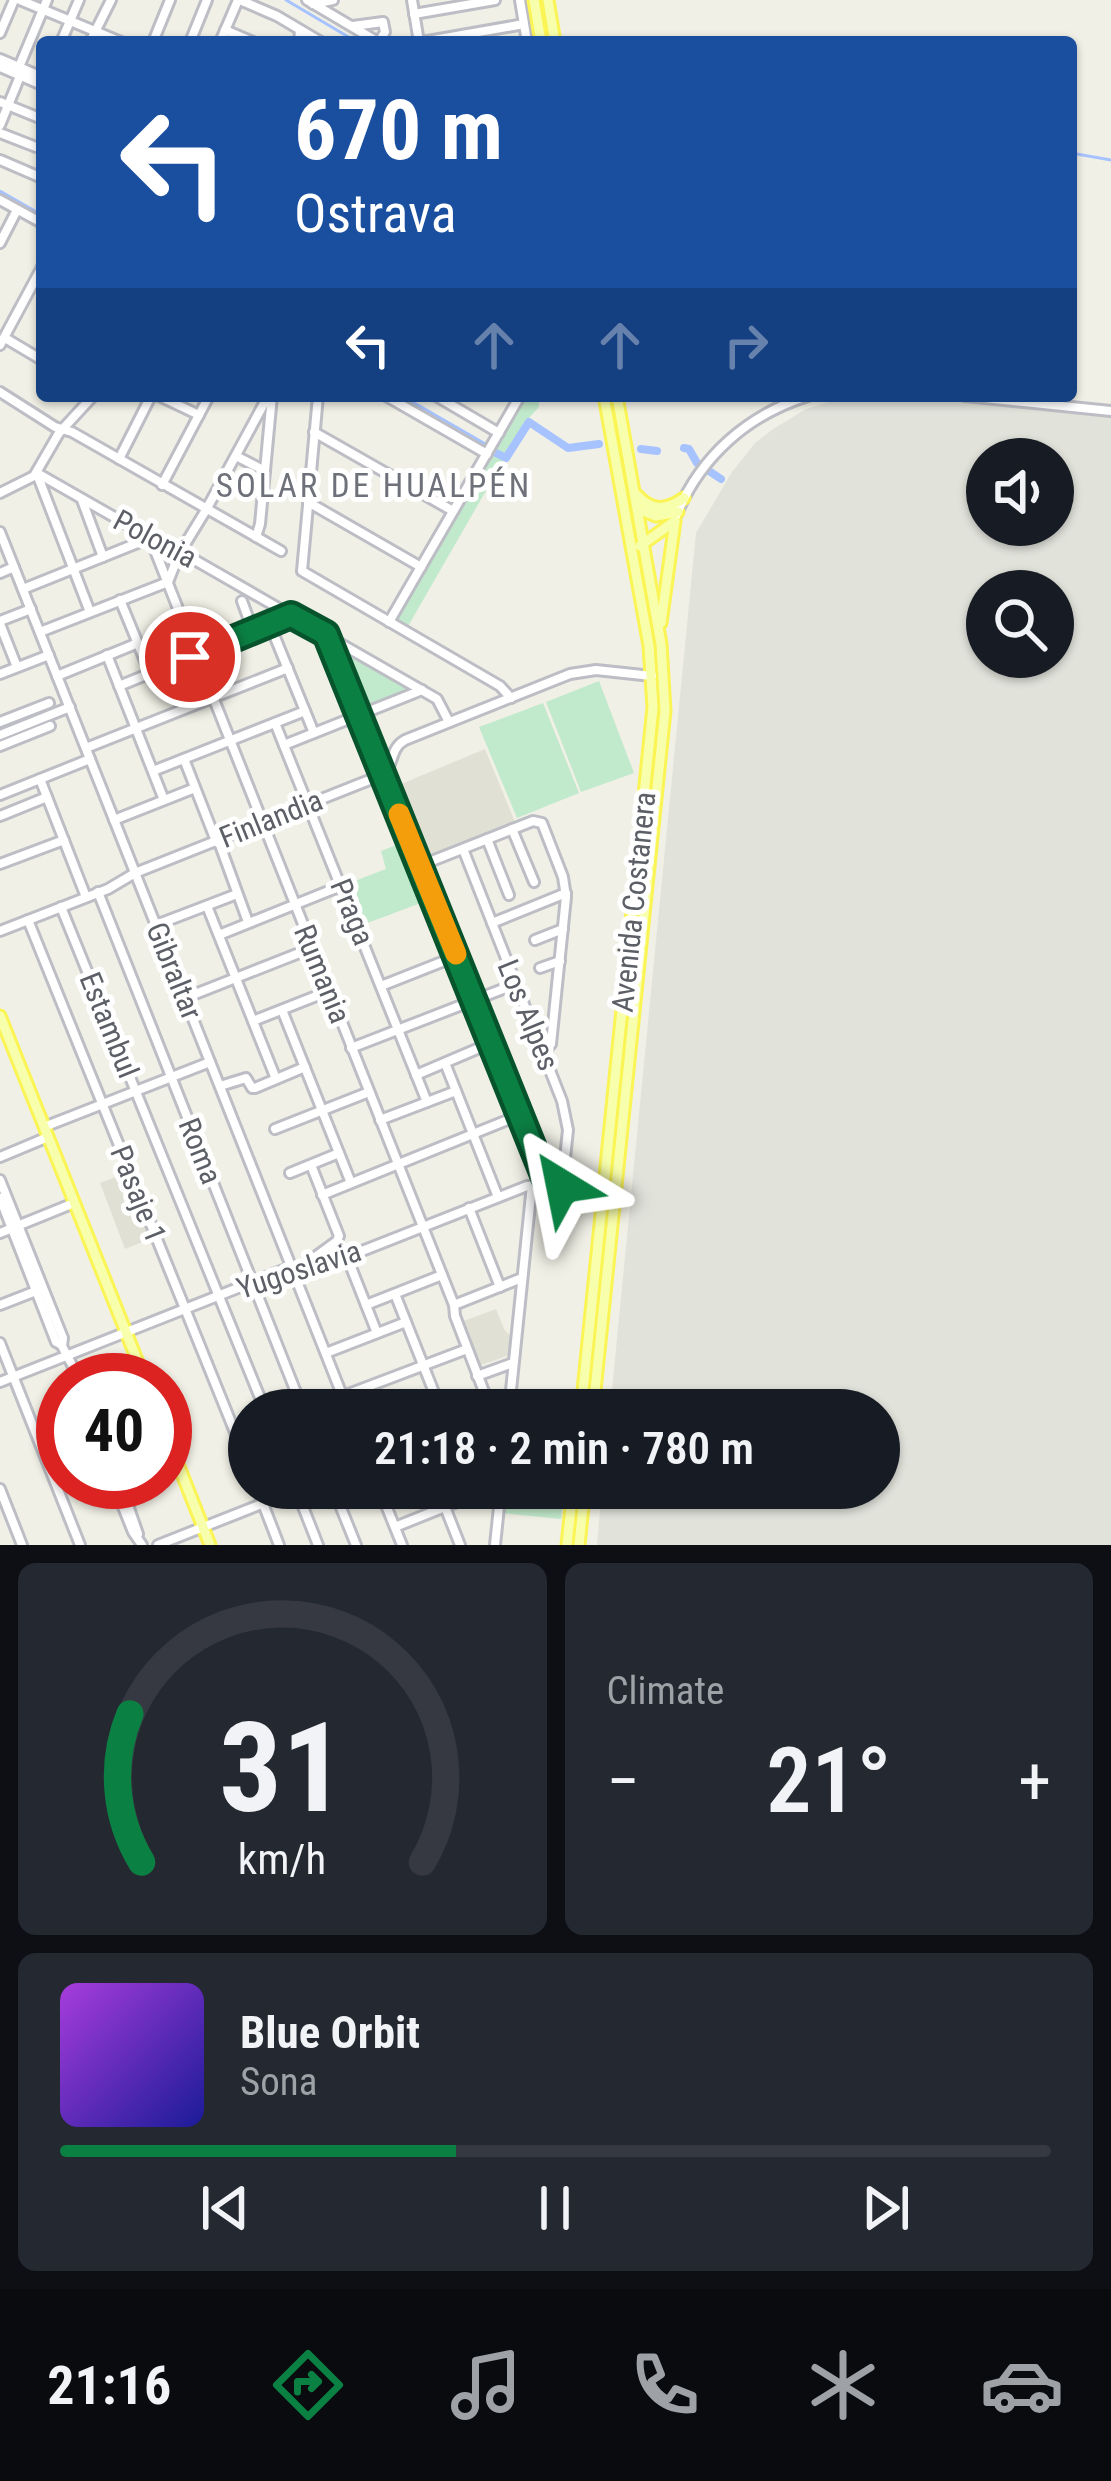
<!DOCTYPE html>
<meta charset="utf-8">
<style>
body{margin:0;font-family:"Roboto Condensed",sans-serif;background:#242831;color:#f1f3f6;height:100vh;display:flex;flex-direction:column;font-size:45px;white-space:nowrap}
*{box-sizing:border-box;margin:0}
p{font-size:39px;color:#9ea1a6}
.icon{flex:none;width:66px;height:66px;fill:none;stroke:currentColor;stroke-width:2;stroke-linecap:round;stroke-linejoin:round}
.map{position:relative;height:1545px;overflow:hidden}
.drawer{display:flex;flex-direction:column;gap:18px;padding:18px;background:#0d0f14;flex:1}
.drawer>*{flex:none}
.banner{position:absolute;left:36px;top:36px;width:1041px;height:366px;border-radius:12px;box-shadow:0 3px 9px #0004;background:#1a4fa0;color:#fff;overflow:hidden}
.buttons{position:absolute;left:966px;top:438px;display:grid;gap:24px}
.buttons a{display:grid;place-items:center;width:108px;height:108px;border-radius:50%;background:#171b24;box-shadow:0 3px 9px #0004;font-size:60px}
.speed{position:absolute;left:36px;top:1353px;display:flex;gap:24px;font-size:60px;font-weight:700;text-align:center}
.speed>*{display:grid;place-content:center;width:156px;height:156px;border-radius:50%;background:#171b24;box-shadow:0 3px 9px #0004;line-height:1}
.speed .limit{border:18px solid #d22;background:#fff;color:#111}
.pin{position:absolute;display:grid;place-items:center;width:102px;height:102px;color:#fff;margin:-51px;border:6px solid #fff;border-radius:50%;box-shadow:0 3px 12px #0007}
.me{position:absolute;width:132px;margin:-66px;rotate:325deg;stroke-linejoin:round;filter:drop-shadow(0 0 9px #0008)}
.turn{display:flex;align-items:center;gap:42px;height:252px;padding:0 60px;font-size:54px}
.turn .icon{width:156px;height:156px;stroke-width:2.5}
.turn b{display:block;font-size:84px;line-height:102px}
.lanes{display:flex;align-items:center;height:114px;padding:0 60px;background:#0003;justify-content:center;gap:60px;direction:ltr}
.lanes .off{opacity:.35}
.big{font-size:90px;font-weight:600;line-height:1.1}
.drawer .card{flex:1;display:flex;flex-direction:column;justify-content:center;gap:18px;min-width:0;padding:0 42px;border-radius:18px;background:#242831}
.drawer .dial{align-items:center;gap:0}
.dial svg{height:312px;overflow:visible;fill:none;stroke:#363941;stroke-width:7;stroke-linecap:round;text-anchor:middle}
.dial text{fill:#f1f3f6;stroke:none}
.song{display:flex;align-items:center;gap:36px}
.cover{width:144px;height:144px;border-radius:18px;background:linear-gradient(135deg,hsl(280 70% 55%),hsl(240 70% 35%))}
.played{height:12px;border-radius:6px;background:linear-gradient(90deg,#0b8043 40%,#363941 40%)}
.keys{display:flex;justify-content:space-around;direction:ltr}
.heat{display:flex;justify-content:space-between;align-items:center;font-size:66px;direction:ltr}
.drawer .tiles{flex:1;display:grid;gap:18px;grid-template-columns:1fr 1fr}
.card:last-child{grid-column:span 2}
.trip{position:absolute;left:228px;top:1389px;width:672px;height:120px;border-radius:60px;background:#171b24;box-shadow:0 3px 9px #0004;font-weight:600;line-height:120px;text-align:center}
.dock{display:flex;height:192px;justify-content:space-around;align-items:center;background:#090b0e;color:#9ea1a6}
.dock .icon{width:84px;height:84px}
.dock .on{color:#0b8043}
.dock b{font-size:54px;color:#f1f3f6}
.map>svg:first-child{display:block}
.industrial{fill:#e1e2da;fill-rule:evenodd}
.education{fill:#e1e0d4}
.green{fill:#c1e9cb}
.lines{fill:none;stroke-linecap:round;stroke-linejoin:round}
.stream{stroke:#a7c3ff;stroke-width:3}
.canal{stroke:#a7c3ff;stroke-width:8}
.minor-casing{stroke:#bdbec5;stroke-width:14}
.major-casing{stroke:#faf455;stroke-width:15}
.minor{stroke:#fff;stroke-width:8}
.major{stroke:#f8ffac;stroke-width:9}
.route-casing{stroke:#07532c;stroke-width:30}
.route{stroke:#0b8043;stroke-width:21}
.slow{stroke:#f59e0b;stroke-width:21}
.labels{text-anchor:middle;stroke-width:10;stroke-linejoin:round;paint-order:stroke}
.street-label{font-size:30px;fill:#5d5f67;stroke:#fff}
.neighbourhood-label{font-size:33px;letter-spacing:3px;fill:#6e7179;stroke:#fff}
</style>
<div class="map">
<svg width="1111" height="1545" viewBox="0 0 1111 1545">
<rect width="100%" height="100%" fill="#f0f0e6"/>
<!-- industrial -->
<path class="industrial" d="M848,396H943L1111,416V1545H597L602,1488H879V1410H610L696,533L732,472L755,443L773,429L806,409ZM987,459H1053V525H987ZM987,591H1053V657H987Z"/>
<!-- education -->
<g class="education">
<path d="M485,749L515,822L422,860L394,787Z"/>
<path d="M126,1173L150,1239L125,1249L100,1183Z"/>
<path d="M496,1309L504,1329L511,1337L510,1355L478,1366L461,1322Z"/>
</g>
<!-- green -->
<g class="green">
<path d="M527,396H539V407L526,421L407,628L398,622L397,618Z"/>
<path d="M334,647L414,691L360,711Z"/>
<path d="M599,681L634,773L581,792L546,702Z"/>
<path d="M543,703L579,793L517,818L479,727Z"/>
<path d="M407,841L429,900L362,925L347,884L386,869L381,851Z"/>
<path d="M504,1488H564L561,1519L501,1513Z"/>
</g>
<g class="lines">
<!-- stream -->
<g class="stream">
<path d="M286,0L357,42"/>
<path d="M1071,153L1111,160"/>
</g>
<!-- canal -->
<g class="canal">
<path d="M0,194L42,218"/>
<path d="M397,396L482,445"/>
<path d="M684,448L689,449L697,463L721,479"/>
<path d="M641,449L657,451"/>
<path d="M494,452L506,458L529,422L568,448L599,444"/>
</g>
<!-- minor casing -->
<g class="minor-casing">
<g id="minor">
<path d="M20,0L121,42"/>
<path d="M240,0L277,16L321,42"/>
<path d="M307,0L378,42"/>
<path d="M412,0L419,42"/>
<path d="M520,0L527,42"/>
<path d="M313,4L333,0"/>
<path d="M414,14L495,0"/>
<path d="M353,26L383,22L385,32L379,42"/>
<path d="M225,30L253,42"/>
<path d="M0,33L14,0"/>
<path d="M61,42L79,0"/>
<path d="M90,42L111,0"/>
<path d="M153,42L170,0"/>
<path d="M190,42L207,0"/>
<path d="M220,42L238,0"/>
<path d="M299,42L300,30"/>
<path d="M422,42L524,24"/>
<path d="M0,59L42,77"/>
<path d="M0,67L42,85"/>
<path d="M0,102L42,119"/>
<path d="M0,125L20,76L19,67L47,0"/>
<path d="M0,133L36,147"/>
<path d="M0,160L42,178"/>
<path d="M0,200L42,223"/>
<path d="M0,243L17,210"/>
<path d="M5,338L42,360"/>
<path d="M0,345L42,267"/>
<path d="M0,392L55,427L72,432L281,551"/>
<path d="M159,396L199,415"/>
<path d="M318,396L302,571L500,686L511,698"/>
<path d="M386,396L487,454"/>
<path d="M436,396L499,433"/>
<path d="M965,396L1111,411"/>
<path d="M314,432L453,511"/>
<path d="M236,456L265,471"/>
<path d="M119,459L151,396"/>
<path d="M37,473L179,554L193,559L437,699L449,722"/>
<path d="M37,474L90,612"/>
<path d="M162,485L209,396"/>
<path d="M0,493L34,476L59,433L93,396"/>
<path d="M82,500L103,557"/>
<path d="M308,502L421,567"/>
<path d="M676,516C700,457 747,415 808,396"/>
<path d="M0,532L348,1410"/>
<path d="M256,537L260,524L272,396"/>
<path d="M0,573L14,567"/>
<path d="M23,589L150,538L454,1305L455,1316L491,1410"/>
<path d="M120,600L150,673"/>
<path d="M242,601L253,631"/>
<path d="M0,621L31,609"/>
<path d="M389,622L520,396"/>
<path d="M0,624L17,667"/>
<path d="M270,625L314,733"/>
<path d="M40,632L168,582L179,554L206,510L268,396"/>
<path d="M325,634L548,1185"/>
<path d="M107,655L164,800"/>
<path d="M0,674L49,655"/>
<path d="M57,676L138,643"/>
<path d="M119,686L290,616"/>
<path d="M0,722L49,703"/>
<path d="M275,723L427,1102"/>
<path d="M0,735L70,707"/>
<path d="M284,745L422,690"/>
<path d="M0,746L50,726"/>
<path d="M86,748L288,668"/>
<path d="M184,759L216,841L220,845L248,922"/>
<path d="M153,771L305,711"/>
<path d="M40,779L86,897"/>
<path d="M0,795L90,759"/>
<path d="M0,816L47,797"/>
<path d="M114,820L195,788"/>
<path d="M512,829L534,882"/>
<path d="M487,839L509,895"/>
<path d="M463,849L562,1101L568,1130L562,1186"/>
<path d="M0,864L64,840"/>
<path d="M419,866L533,821L542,823L563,877L566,897L551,1044L547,1049L541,1046"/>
<path d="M98,892L303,1410"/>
<path d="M207,906L276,1079"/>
<path d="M61,907L265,1410"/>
<path d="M28,920L249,1467"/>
<path d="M492,923L566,893"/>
<path d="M156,925L237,894"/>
<path d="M0,931L108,889L135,873L382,775C395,765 389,749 405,740L570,674L596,670L652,676"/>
<path d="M219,935L341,886"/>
<path d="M535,940L563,929"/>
<path d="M540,968L560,961"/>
<path d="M381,986L457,956"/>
<path d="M185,998L312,948"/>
<path d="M282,1010L351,1183"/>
<path d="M253,1021L329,991"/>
<path d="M351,1048L516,984"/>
<path d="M445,1063L498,1197"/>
<path d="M416,1075L491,1043"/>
<path d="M220,1086L246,1078L252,1088H255L305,1067"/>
<path d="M380,1120L456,1091"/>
<path d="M44,1127L210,1062"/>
<path d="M275,1129L369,1092"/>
<path d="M0,1157L48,1137"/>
<path d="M290,1173L339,1153"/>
<path d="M0,1180L63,1338L62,1346L80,1380"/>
<path d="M322,1195L520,1115"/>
<path d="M0,1198L56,1342L62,1345"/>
<path d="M469,1208L500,1287"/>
<path d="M0,1233L74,1203"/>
<path d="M347,1257L377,1333"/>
<path d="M307,1263L337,1241L339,1236L311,1165"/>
<path d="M395,1294L441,1410"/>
<path d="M0,1305L36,1291"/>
<path d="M366,1305L442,1275"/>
<path d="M454,1305L522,1278"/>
<path d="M0,1343L80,1545"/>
<path d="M326,1353L406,1322"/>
<path d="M477,1376L513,1363"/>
<path d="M0,1382L291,1267L334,1262L527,1186L604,1190"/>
<path d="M343,1396L467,1349"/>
<path d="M509,1410L532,1185"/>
<path d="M40,1444L63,1435"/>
<path d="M113,1482L133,1532L142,1545"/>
<path d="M120,1482L138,1534"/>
<path d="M257,1488L279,1545"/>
<path d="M333,1488L356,1545"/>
<path d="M379,1488L402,1545"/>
<path d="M0,1489L22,1545"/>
<path d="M296,1489L318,1545"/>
<path d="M445,1507L460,1545"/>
<path d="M395,1527L492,1488"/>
<path d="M158,1545L302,1488"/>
<path d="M495,1545L501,1488"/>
</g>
</g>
<!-- major casing -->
<g class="major-casing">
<g id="major">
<path d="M534,0L541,42"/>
<path d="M548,0L555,42"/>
<path d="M637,495C652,512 667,510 684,498"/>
<path d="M638,509L656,516L678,512"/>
<path d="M640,546L675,521"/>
<path d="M661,623L675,521"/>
<path d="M0,1016L145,1380"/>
<path d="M581,1410L653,707L649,646L604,396"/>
<path d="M593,1410L665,711L661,644L617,396"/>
<path d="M165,1431L210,1545"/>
<path d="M567,1545L573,1488"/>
<path d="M579,1545L585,1488"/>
</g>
</g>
<!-- minor -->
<use href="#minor" class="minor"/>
<!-- major -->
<use href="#major" class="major"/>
</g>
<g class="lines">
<!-- route casing -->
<g class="route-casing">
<path id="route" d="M190,657L291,615L326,634L548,1185L562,1186"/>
</g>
<!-- route -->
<use href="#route" class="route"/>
<!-- slow -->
<path class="slow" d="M399,814L456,954"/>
</g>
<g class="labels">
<!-- street labels -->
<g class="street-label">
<text transform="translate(155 539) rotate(28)" y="10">Polonia</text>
<text transform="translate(271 819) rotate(-22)" y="10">Finlandia</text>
<text transform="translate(634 902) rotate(-84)" y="10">Avenida Costanera</text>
<text transform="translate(352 912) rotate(68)" y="10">Praga</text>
<text transform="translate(174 971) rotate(68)" y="10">Gibraltar</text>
<text transform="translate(322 974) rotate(68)" y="10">Rumania</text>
<text transform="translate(528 1015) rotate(68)" y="10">Los Alpes</text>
<text transform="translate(109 1025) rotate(68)" y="10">Estambul</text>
<text transform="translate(200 1151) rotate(68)" y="10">Roma</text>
<text transform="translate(138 1194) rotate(68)" y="10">Pasaje 1</text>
<text transform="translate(299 1270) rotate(-18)" y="10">Yugoslavia</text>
</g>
<!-- neighbourhood labels -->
<g class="neighbourhood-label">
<text x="374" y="497">SOLAR DE HUALPÉN</text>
</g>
</g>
</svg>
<div class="buttons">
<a><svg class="icon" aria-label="sound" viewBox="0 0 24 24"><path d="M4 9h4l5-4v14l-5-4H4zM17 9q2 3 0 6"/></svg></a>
<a><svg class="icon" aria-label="search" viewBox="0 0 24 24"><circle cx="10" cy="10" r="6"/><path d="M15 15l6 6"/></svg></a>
</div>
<div class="speed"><div class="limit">40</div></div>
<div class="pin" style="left:190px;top:657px;background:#d93025"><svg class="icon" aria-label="arrive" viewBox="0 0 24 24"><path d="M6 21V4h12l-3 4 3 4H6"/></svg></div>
<svg class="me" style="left:562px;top:1186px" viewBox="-20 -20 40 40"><path d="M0-17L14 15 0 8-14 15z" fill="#0b8043" stroke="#fff" stroke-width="4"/></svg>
<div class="trip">21:18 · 2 min · 780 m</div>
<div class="banner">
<div class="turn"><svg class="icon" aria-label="left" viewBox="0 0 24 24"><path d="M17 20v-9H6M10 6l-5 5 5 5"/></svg><div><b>670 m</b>Ostrava</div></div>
<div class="lanes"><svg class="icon" aria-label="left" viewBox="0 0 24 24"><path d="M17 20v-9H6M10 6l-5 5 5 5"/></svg><svg class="icon off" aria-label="ahead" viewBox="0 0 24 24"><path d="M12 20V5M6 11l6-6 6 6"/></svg><svg class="icon off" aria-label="ahead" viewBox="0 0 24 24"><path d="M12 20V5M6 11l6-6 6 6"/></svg><svg class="icon off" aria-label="right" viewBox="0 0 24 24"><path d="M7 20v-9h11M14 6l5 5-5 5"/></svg></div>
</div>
</div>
<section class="drawer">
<div class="tiles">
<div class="card dial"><svg viewBox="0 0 100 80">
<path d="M14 69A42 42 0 1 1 86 69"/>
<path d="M14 69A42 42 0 0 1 11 31" stroke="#0b8043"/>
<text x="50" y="56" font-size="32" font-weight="700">31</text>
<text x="50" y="72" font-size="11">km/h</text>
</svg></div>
<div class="card"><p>Climate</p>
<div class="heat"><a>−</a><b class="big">21°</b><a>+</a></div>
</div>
<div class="card">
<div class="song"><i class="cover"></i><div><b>Blue Orbit</b><p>Sona</p></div></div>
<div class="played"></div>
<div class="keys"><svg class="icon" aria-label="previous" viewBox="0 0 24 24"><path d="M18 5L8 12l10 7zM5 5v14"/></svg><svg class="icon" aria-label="pause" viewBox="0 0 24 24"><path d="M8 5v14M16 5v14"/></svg><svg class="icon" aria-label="next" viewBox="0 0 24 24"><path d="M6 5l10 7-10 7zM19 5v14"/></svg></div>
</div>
</div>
</section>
<nav class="dock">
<b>21:16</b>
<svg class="icon on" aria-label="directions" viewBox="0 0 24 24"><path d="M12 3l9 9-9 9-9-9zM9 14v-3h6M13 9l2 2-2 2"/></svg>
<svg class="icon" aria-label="music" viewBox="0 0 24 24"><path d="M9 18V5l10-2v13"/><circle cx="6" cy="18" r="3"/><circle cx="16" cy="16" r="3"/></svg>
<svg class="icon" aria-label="phone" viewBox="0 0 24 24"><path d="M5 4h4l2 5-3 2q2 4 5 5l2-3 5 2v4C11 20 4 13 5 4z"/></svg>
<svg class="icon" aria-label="climate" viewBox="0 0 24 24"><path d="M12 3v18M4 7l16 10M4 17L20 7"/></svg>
<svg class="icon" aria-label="car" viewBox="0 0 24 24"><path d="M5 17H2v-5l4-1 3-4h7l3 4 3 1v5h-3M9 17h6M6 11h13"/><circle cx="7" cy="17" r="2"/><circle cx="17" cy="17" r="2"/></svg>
</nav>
